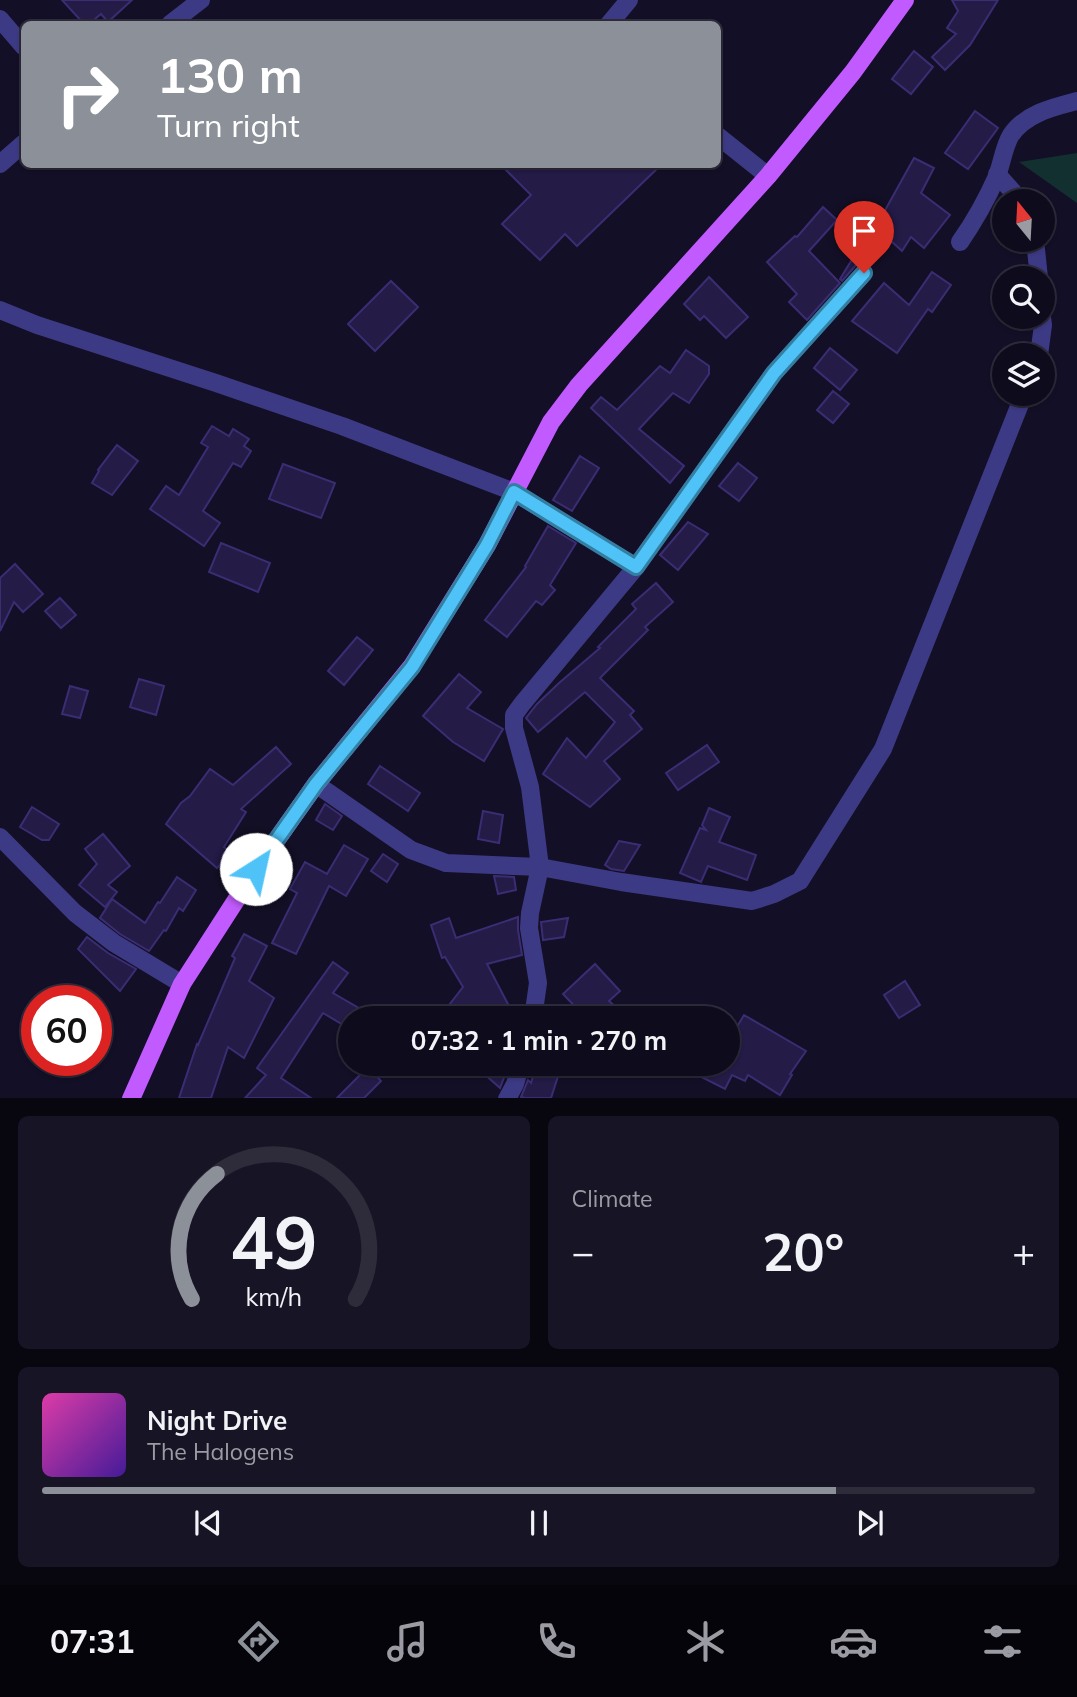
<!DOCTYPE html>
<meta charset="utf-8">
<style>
body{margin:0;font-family:Mulish,sans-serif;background:#171425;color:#f1f3f6;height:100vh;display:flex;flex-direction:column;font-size:26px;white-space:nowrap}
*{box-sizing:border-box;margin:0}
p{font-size:23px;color:#9b9ba3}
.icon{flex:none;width:38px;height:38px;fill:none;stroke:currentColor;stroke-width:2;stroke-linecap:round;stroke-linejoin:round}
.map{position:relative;height:1098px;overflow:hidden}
.side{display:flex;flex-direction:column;gap:18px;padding:18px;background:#08060f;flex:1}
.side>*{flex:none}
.banner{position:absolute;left:21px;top:21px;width:700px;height:147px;border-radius:10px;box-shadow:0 2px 5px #0004,0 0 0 2px #2e2b3b;background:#8c9099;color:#fff;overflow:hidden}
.needle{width:46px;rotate:342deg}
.buttons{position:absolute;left:992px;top:189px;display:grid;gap:14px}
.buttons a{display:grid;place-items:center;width:63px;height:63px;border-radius:50%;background:#0e0b1c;box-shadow:0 2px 5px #0004,0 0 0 2px #2e2b3b;font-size:35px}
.speed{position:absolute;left:21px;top:985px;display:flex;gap:14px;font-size:35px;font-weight:700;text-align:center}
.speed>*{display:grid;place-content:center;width:91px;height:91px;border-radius:50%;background:#0e0b1c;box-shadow:0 2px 5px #0004,0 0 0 2px #2e2b3b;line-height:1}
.speed .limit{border:10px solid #d22;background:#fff;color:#111}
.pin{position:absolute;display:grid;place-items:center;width:60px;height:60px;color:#fff;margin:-72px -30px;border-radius:50% 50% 50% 0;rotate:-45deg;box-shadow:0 0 7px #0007}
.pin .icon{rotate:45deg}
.me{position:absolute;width:77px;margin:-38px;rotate:35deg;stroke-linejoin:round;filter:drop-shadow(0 0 5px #0008)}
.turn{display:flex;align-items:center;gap:24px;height:147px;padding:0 21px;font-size:32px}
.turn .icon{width:91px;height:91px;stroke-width:2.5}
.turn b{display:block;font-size:49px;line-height:60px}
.big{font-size:52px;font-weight:700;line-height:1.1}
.side .tile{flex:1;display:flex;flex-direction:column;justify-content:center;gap:10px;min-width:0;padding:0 24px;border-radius:10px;background:#171425}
.side .dial{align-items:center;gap:0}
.dial svg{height:182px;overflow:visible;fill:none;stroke:#2e2b3b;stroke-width:7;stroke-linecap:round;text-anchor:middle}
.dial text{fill:#f1f3f6;stroke:none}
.song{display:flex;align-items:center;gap:21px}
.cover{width:84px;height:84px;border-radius:10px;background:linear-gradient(135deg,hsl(320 70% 55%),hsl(260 70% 35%))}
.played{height:7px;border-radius:4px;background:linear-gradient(90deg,#8c9099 80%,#2e2b3b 80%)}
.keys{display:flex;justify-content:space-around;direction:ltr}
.heat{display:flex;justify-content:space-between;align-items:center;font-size:38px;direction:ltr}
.side .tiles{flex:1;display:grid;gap:18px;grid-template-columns:1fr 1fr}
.tile:last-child{grid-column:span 2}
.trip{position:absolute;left:338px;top:1006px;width:402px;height:70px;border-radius:35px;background:#0e0b1c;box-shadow:0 2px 5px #0004,0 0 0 2px #2e2b3b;font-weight:700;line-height:70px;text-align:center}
.dock{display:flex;height:112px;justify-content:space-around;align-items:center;background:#06040b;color:#9b9ba3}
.dock .icon{width:49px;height:49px}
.dock .on{color:#8c9099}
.dock b{font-size:32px;color:#f1f3f6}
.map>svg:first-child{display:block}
.green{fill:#12302f}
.building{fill:#241b47;stroke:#3b2d73;stroke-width:2}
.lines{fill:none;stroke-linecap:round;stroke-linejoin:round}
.minor{stroke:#3d3a85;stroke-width:18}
.major{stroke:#c25bff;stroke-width:18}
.route-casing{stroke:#337fa1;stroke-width:18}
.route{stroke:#4fc3f7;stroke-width:12}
</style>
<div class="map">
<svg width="1077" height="1099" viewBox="0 0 1077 1099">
<rect width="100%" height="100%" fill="#130f26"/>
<!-- green -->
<path class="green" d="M1077,153V203L1019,162Z"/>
<!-- building -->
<g class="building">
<path d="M62,0H132L108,22L101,14L89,24H84Z"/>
<path d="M952,0H998L970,45L945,70L932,57L956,34L947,28L958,11Z"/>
<path d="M914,51L933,67L911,94L892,79Z"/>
<path d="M975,111L998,128L968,169L945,153Z"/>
<path d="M914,158L934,168L921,193L950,215L924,248L911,237L902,251L890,240L867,262H861L856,265L842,281L840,279L880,214H883Z"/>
<path d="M500,164H662L577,246L565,234L540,260L502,224L531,195Z"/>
<path d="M823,207L837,220L809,251L840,283L807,320L789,302L797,294L767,262L795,236L797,237Z"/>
<path d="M932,272L951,285L932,312L928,309L897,353L852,321L884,283L909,305Z"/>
<path d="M709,277L748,317L726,338L704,316L700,320L684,304Z"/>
<path d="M391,281L418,307L375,351L348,324Z"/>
<path d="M830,348L857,370L840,390L814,368Z"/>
<path d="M686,350L709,366V374L689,403L673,393L639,429L684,466L670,483L591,408L601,397L617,410L660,366L670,373Z"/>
<path d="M833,391L849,404L833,423L817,410Z"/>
<path d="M212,426L229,436L233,429L249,439L244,446L251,451L241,467L233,463L203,511L220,523L204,546L150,509L166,486L179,495L208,447L201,443Z"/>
<path d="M117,445L138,461L112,495L92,483L99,471L98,470Z"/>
<path d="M580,456L599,468L572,511L553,500Z"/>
<path d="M738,463L757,478L739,501L719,486Z"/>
<path d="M283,464L335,483L321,518L269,499Z"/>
<path d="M688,522L708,534L678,570L660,555Z"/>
<path d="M548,526L576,543L550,585L555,590L542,605L536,601L507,637L485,620L526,567L525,566Z"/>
<path d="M221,543L270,563L258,592L209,572Z"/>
<path d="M15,564L43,594L23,612L14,602L0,631V578Z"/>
<path d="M656,583L673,602L645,627L648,630L600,678L634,711L630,715L642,729L604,761L620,779L590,807L543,774L567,738L586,758L615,722L585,692L538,732L526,718L537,704L559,683L600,648L598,647L636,609L632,604Z"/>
<path d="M60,598L76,615L61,628L45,611Z"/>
<path d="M357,637L373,650L344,685L328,671Z"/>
<path d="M459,674L481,692L467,708L503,729L484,761L453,742L423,716Z"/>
<path d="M139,679L164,686L156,715L130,707Z"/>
<path d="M70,686L88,691L80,718L62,714Z"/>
<path d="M707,745L719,762L678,790L666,773Z"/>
<path d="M276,747L291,764L241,809L246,812L224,847L231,853L217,868L166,824L181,803L190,796L210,769L233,785Z"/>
<path d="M380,766L420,793L408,811L368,784Z"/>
<path d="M325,804L342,816L333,830L316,820Z"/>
<path d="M32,807L59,824L49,840H42L20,827Z"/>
<path d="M709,808L730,817L719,842L756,855L747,880L708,866L701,882L680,873L700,828L706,830L702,825Z"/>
<path d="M483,811L503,815L499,843L478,839Z"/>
<path d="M103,834L130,866L108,885L117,892L105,907L79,885L97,864L85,849Z"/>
<path d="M619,841L640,845L624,871L611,869L605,865Z"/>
<path d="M344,845L368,859L346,896L329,886L296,954L272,943L297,893L290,889L305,862L327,874Z"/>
<path d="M383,854L398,864L387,882L371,871Z"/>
<path d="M494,876L514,877L516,890L498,894Z"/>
<path d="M177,877L196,890L183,911L179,908L166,931L164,930L149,951L120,934L100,918L112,899L145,923L158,902L160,903Z"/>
<path d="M518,917V930L522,955L487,964L509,1006L487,1018H439L463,987L445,957L442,958L431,925L449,918L456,938Z"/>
<path d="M568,918L564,937L543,940L541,922Z"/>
<path d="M244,934L267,946L249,981L274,998L244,1058L228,1047L211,1098H179L197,1044L198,1045L235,958L232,956Z"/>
<path d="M87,937L108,953L136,969L120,991L78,949Z"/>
<path d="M333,962L348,973L333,993L376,1018H350V1029L323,1013L281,1078L311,1098H245L266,1075L257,1068Z"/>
<path d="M595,964L620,991L609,1001L628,1018H586L563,994Z"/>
<path d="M905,981L920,1005L899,1018L884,995Z"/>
<path d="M744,1015L806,1051L790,1074L792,1075L780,1095L748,1075L745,1081L732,1075L725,1089L676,1064H728V1042Z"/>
<path d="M473,1064H509L500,1088Z"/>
<path d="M537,1064H562L551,1098H526L521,1097L528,1080L531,1083Z"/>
<path d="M368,1067L381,1081L364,1098H337Z"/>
</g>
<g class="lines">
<!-- minor -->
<g class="minor">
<path d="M0,19L24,47"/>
<path d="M170,24L201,0"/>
<path d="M609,24L629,0"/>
<path d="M718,136L768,176"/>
<path d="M0,164L24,143"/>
<path d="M997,174L1021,201"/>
<path d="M1035,240L1039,278"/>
<path d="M960,242C976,219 986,201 997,176C1002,163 1004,146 1011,135C1026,113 1054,107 1077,101"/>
<path d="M0,310L37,325L216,383L342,426L514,492L636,567"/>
<path d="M1039,355L1043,325L1042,317"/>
<path d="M316,784L411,850L446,863L540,867L621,882L752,901L774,894L800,881L883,749L1024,394"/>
<path d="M0,837L75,913L114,943L182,984"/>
<path d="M533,1018L538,983L529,928L530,913L540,867L530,787L514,728V715L522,704L636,567L774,373L864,273"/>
<path d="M507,1099L515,1084L521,1064"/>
</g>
<!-- major -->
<path class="major" d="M131,1099L182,984L256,869L316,784L412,666L487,545L551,422L579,385L768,176L853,72L905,0"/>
</g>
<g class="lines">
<!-- route casing -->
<g class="route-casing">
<path id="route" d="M256,869L316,784L412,667L487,545L514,492L636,567L774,373L864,273"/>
</g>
<!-- route -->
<use href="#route" class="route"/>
</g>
</svg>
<div class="buttons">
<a><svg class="needle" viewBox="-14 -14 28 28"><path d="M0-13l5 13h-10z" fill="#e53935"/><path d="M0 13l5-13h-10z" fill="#9b9ba3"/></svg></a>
<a><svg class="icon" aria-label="search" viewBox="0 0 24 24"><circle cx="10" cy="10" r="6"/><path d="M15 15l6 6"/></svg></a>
<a><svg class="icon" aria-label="layers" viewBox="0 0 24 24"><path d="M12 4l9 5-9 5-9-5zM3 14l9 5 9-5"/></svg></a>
</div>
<div class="speed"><div class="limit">60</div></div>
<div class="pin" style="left:864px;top:273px;background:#d93025"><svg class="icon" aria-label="arrive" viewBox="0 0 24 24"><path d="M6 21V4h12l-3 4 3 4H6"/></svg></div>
<svg class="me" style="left:256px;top:869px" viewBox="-20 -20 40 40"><circle r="19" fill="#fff"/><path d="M0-13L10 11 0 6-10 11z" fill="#4fc3f7"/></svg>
<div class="trip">07:32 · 1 min · 270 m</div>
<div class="banner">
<div class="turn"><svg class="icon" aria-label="right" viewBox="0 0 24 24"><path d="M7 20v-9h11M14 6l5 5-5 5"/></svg><div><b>130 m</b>Turn right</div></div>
</div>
</div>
<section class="side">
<div class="tiles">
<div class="tile dial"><svg viewBox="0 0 100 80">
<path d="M14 69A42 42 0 1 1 86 69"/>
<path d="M14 69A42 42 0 0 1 25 14" stroke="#8c9099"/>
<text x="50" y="56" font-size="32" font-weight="700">49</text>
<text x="50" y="72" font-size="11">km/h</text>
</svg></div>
<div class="tile"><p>Climate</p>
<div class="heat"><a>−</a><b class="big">20°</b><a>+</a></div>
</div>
<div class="tile">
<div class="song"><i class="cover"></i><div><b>Night Drive</b><p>The Halogens</p></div></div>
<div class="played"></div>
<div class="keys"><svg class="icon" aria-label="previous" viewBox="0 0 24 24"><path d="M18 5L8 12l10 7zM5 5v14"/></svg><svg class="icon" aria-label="pause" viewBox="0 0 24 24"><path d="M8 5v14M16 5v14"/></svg><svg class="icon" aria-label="next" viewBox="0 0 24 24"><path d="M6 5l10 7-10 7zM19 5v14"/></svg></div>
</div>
</div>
</section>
<nav class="dock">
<b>07:31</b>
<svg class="icon on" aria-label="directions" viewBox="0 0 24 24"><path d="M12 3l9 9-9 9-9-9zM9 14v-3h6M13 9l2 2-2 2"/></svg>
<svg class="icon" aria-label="music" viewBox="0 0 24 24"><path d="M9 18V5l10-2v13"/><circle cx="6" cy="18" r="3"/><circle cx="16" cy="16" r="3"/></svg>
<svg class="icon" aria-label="phone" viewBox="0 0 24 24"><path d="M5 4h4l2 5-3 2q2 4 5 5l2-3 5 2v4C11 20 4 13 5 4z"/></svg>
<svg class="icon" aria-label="climate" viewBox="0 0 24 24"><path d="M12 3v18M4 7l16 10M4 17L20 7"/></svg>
<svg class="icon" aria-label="car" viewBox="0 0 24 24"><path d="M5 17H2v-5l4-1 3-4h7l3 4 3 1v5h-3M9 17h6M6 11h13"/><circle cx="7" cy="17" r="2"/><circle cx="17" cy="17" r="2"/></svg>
<svg class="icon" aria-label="filters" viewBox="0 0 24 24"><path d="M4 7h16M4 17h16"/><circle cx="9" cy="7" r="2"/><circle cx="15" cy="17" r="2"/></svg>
</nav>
